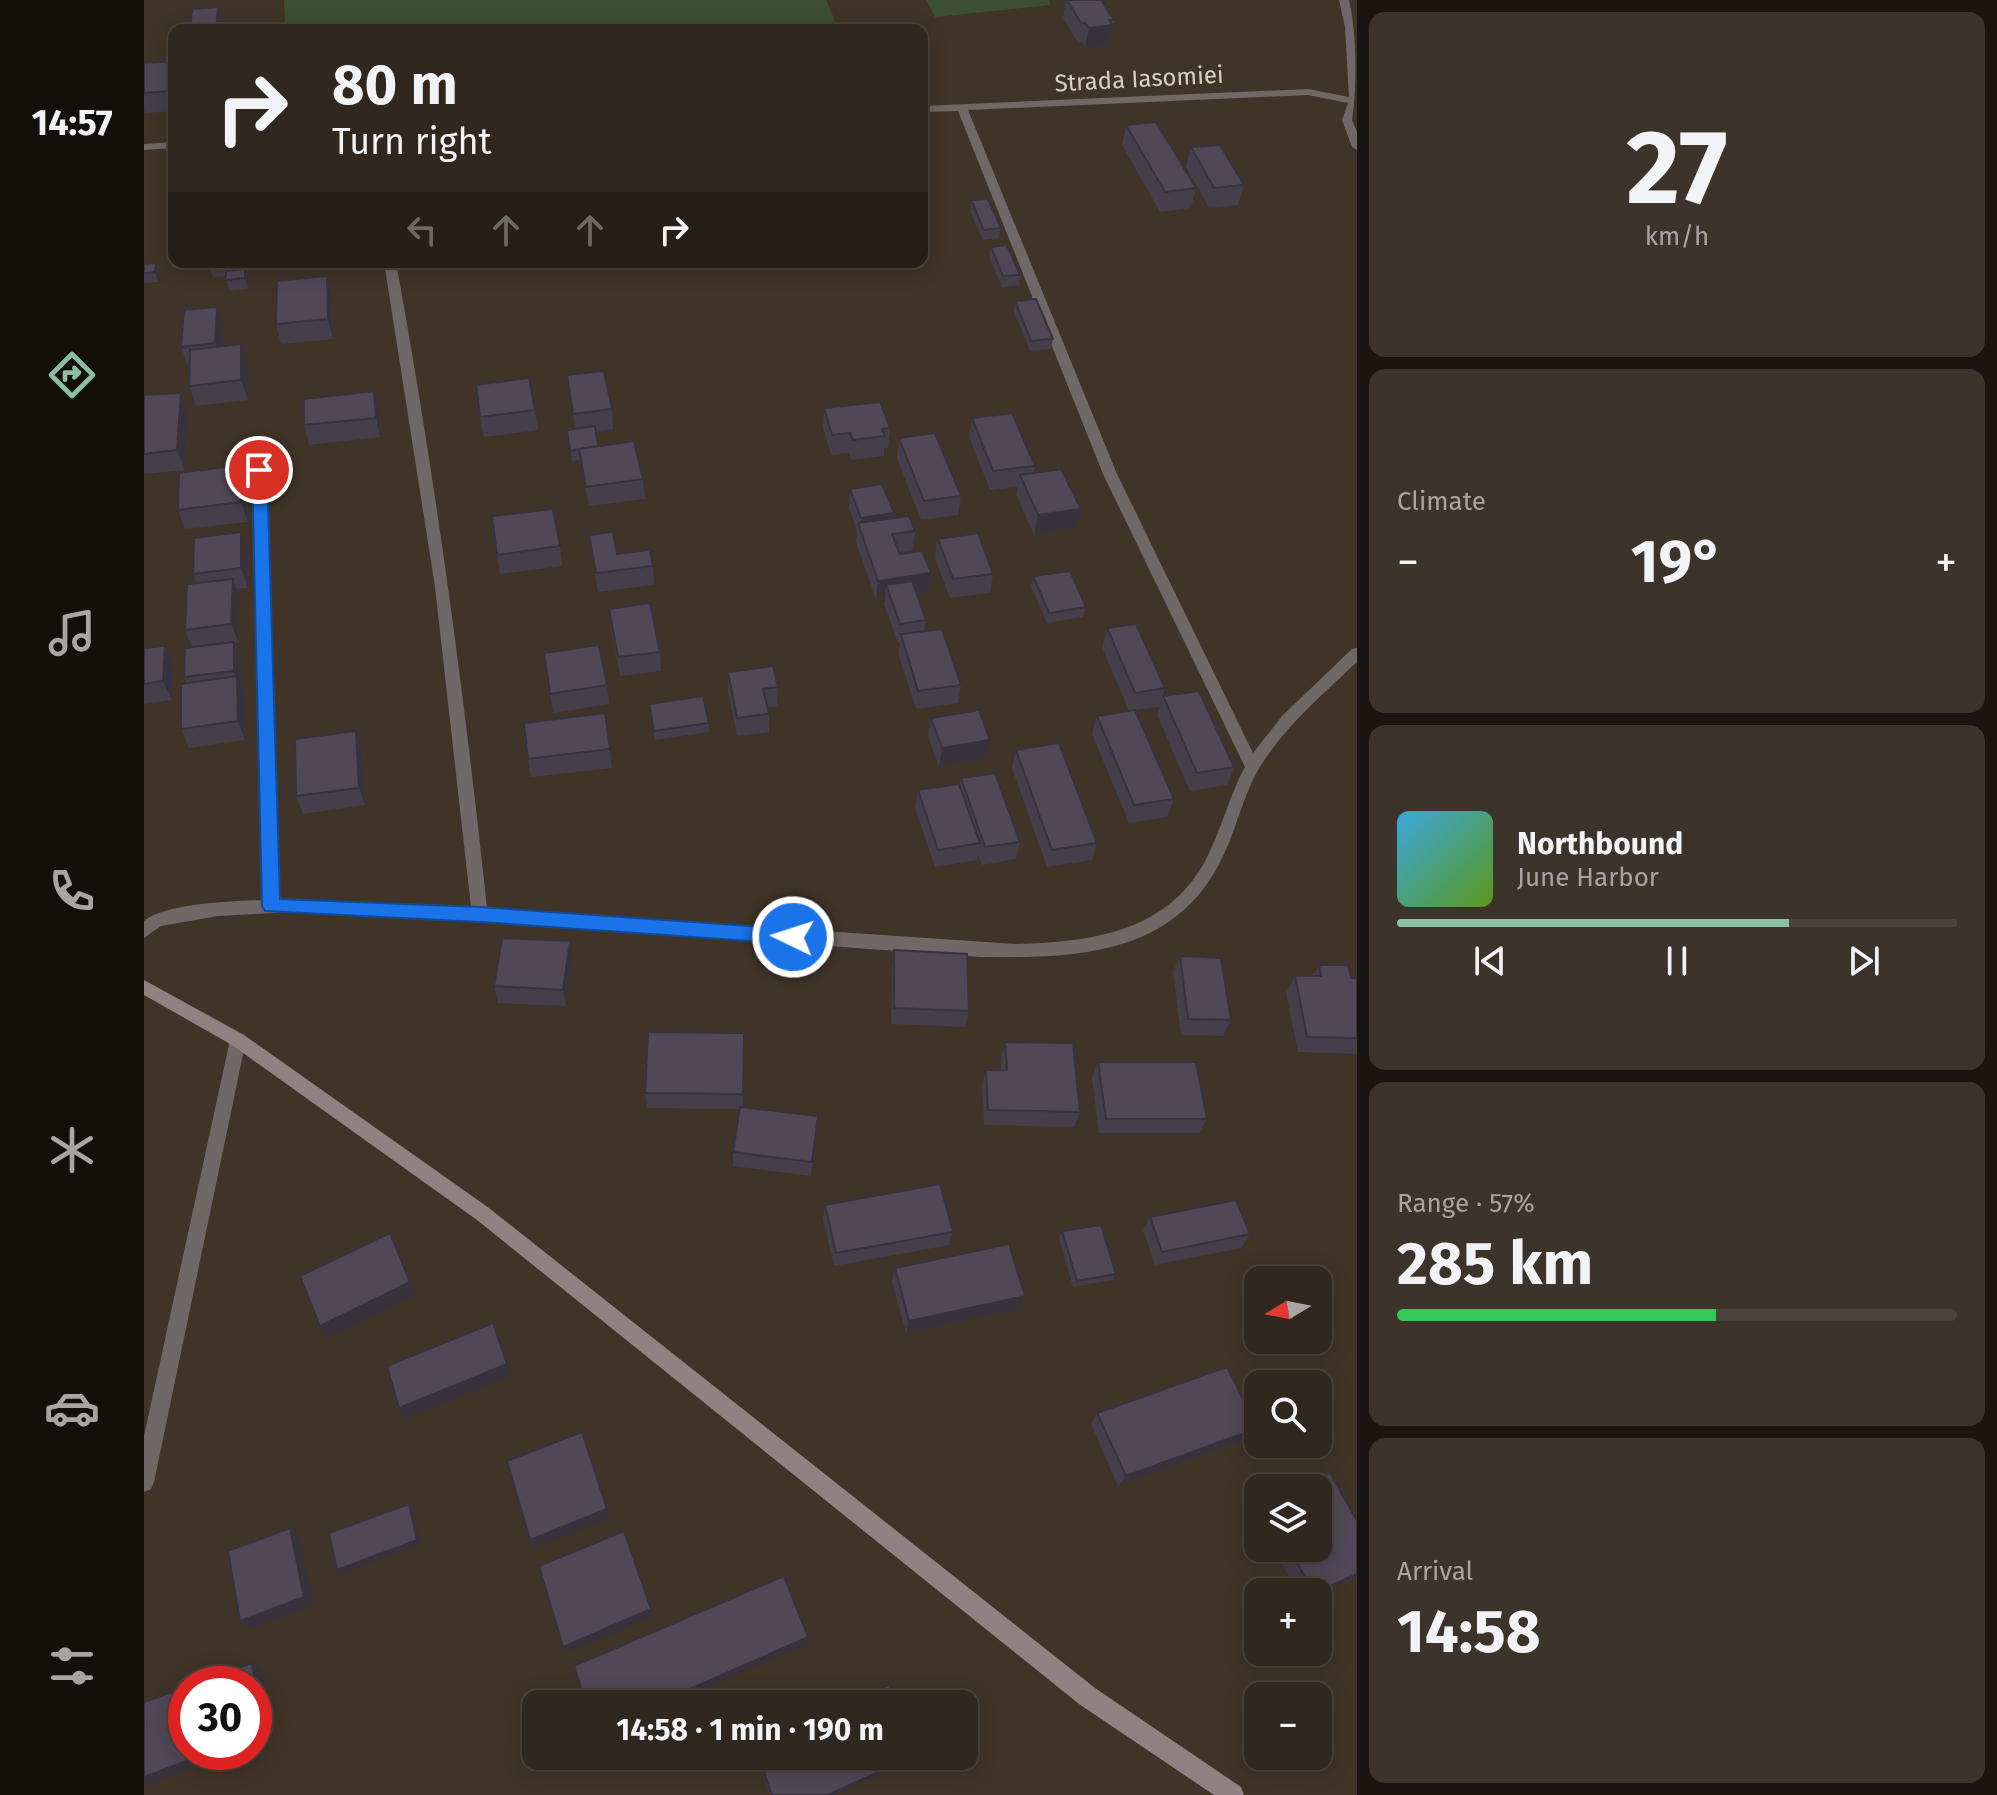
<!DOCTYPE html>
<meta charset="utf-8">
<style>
body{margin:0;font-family:"Fira Sans",sans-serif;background:#3c332b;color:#f1f3f6;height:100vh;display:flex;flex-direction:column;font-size:30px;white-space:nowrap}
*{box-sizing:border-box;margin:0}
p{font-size:26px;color:#a8a5a4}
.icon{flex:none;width:44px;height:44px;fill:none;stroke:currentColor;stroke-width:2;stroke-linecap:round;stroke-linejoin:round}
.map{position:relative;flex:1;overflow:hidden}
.sheet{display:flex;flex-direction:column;gap:12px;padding:12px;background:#1a1510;width:640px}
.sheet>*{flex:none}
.hud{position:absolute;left:24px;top:24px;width:760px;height:244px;border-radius:16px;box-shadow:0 4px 20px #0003,0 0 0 2px #4b443c;background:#30271e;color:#f1f3f6;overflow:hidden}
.needle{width:52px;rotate:260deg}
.buttons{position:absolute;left:1100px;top:1266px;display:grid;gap:16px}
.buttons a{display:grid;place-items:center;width:88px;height:88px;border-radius:16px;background:#30271e;box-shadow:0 4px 20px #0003,0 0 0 2px #4b443c;font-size:40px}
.speed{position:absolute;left:24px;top:1666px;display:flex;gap:16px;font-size:40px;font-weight:700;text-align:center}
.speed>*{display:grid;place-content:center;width:104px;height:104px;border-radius:50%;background:#30271e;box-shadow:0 4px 20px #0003,0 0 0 2px #4b443c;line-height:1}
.speed .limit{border:12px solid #d22;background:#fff;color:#111}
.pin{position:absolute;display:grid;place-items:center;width:68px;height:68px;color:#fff;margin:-34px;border:4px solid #fff;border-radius:50%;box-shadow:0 2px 8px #0007}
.me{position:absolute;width:88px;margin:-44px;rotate:274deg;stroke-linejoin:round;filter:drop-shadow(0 0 6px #0008)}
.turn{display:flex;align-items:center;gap:28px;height:168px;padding:0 32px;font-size:36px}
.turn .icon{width:104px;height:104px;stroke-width:2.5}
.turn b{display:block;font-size:56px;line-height:68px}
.lanes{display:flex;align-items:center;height:76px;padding:0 32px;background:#0003;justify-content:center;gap:40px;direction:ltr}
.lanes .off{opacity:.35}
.big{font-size:60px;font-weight:700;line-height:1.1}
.sheet .card{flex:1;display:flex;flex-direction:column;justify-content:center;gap:12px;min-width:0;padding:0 28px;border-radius:16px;background:#3c332b}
.sheet .dial{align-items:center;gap:0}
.dial b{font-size:104px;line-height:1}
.song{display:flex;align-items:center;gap:24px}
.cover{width:96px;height:96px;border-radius:12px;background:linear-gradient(135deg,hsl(200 70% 55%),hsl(90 70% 35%))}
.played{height:8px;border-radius:4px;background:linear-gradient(90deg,#8abfa5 70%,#4b443c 70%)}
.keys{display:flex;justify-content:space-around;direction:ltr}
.heat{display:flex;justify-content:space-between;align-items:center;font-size:44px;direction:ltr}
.charge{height:12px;border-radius:6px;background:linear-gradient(90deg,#34c759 57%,#4b443c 0)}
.trip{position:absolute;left:378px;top:1690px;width:456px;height:80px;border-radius:16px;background:#30271e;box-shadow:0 4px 20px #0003,0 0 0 2px #4b443c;font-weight:700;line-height:80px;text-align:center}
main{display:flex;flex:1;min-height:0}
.dock{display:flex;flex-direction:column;width:144px;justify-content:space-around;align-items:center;background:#13100c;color:#a8a5a4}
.dock .icon{width:56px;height:56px}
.dock .active{color:#8abfa5}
.dock b{font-size:36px;color:#f1f3f6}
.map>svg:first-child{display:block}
.green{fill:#3c4f34}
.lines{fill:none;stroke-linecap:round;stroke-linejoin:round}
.street{fill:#706767;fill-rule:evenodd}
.secondary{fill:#908182;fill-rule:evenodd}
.wall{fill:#453e4b}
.shaded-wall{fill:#38323d}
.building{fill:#504857;stroke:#38323d;stroke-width:2}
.route{fill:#1a73e8;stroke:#114b97;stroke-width:2}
.labels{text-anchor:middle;stroke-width:8;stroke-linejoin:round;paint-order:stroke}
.far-street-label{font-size:24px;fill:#d7d0c8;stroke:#403428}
</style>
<main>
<nav class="dock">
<b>14:57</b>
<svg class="icon active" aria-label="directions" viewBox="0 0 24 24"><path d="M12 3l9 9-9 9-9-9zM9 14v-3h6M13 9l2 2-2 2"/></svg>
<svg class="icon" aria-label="music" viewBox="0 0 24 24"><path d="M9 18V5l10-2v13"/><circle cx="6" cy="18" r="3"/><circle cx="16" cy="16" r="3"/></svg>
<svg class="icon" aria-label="phone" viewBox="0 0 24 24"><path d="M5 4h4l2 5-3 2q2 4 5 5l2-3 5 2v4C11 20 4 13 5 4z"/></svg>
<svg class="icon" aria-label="climate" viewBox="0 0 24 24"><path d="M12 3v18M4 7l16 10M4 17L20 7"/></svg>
<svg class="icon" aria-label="car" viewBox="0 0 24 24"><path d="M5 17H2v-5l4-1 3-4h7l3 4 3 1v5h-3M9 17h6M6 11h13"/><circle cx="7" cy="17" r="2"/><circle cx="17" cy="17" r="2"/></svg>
<svg class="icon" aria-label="filters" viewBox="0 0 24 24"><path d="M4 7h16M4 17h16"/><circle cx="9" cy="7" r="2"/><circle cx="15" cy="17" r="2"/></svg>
</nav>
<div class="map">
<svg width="1213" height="1795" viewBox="0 0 1213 1795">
<rect width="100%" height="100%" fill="#403428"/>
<!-- green -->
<g class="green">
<path d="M140,0H682L695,30H141Z"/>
<path d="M782,0H904L907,5L791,17Z"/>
</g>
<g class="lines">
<!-- street -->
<g class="street">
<path d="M1195,0H1205C1213,34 1213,87 1208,120L1213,132V150L1208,147L1198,120L1204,103L1164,95L824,110L973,474L1109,753L1139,715L1208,649L1213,648V662C1178,695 1139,728 1114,770C1097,800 1091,836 1074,866C1025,957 928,958 837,957L336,921L147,912L74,916L17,926L0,938V921C21,903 90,901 119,900L108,470L115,466L122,470L135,899L327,907L291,587L240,262H252C291,476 320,691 343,908L871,944C949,942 1028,932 1065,853C1079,825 1086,794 1101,767L959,474L814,111L778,112V106L1164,89L1205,97L1201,27Z"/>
<path d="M30,142V148L0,150V144Z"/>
<path d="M94,1033L100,1035L102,1040L10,1482L7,1489L0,1492V1436L86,1040L88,1035Z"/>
</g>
<!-- secondary -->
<path class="secondary" d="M0,980L100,1035L345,1208L951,1688L1097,1787L1100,1795H1070L935,1704L333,1220L88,1045L0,995Z"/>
</g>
<!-- wall -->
<g class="wall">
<path d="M922,0H957L970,20L965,45L941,48L938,42L934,43L919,18Z"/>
<path d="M778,39L782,48L781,58L778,59Z"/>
<path d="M30,61V111L1,113L0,109V63Z"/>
<path d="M982,125L1052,188L1047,208L1016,212L978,145Z"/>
<path d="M1047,147L1100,185L1094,205L1065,208L1042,167Z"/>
<path d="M827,200L857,228L855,238L839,240L826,211Z"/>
<path d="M847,247L876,275L875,285L858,287L845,257Z"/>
<path d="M65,262H96L95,270L104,280V289L85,291L82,276L69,277L65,267Z"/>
<path d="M0,264L15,273V282L0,283Z"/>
<path d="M183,276L188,296L189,339L137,344L132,324Z"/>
<path d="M871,301L909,339L907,349L886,351L870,311Z"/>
<path d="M73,307L80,327L79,346L104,364V400L52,406L45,386V366H44L37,347Z"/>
<path d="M423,375L468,409L469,429L451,431L454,446L499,479L501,499L445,506L436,460L428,461L423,430L431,429Z"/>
<path d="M385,378L394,430L340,437L336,417Z"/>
<path d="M37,393L44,413L41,470L0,474V395Z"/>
<path d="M680,408L746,428L744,448H740V456L707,460L705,453L687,455L679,428Z"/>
<path d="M235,411L236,437L165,445L160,425Z"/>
<path d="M828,418L891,466L889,473L937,509L932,528L890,535L872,494L874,487L846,490L825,437Z"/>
<path d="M755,438L817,496L814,515L777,520L753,458Z"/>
<path d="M103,485L104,522L41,529L34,510Z"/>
<path d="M706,489L750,513L749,518L771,531L768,550L755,552L756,554L787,573L784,592L772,594L782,620L780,631L817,685L814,703L772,709L754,653L756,643H754L740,604L741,598L732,600L712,542L713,530L705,508Z"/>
<path d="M445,535L473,554L509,566L510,585L454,592Z"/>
<path d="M794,539L849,574L846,593L806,598L791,558Z"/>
<path d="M416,546L418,566L356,574L353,555Z"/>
<path d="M104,551V588L92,589L96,598L95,643H91L98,661V687L101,695V740L45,748L37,729L42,683L40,677L48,647L41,630L52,583L49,574Z"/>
<path d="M889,576L942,607L939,617L903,623L887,586Z"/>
<path d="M465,609L516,652L517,671L476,676L467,628Z"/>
<path d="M963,628L1021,688L1015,707L991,710L1030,799L1023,817L985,823L948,734L953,716L985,711L958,647Z"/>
<path d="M0,648L29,664L28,700L0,704Z"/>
<path d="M584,672L634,687L633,706L624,707L625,714V732L593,736L584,691Z"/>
<path d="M463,685L465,704L409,713L406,694Z"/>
<path d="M1019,696L1090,767L1083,785L1046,791L1013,715Z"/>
<path d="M505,704L565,723V732L511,740Z"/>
<path d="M461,713L468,768L387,777L384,759Z"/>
<path d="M787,718L843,758L795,767L784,736Z"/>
<path d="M218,750L221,805L159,814L152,796Z"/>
<path d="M872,750L953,843L948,860L903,867L868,768Z"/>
<path d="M817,778L876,842L872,859L838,865L834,854L833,860L791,867L771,808L774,790L816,786Z"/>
<path d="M750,950L825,1011L821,1027L747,1024L748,967Z"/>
<path d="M1036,956L1087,1020L1079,1036L1037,1035L1029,972Z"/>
<path d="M429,958L422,1006L354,1003L350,986Z"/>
<path d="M1175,965L1207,978H1213V1054L1154,1052L1142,993L1151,976H1168Z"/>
<path d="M600,1033L599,1107L673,1131L667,1176L589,1166V1152L596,1109L503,1108L501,1093Z"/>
<path d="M861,1042L936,1112L930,1127L840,1125L838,1085L842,1070H857V1057Z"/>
<path d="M954,1062L1063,1119L1055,1133H955L948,1078Z"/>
<path d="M681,1205L809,1232L805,1245L690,1266L679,1219Z"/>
<path d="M1006,1217L1106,1234L1097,1248L1011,1265L999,1230Z"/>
<path d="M918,1231L972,1274L969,1280L929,1287L915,1238Z"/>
<path d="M751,1268L881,1296L876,1309L762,1333L748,1281Z"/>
<path d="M953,1413L1104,1439L974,1486L947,1424Z"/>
<path d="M1114,1508V1519L1110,1512Z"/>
<path d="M1213,1521V1576L1174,1594V1592H1153L1130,1548H1174Z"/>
<path d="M612,1756H771L769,1758L690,1795H626Z"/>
</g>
<!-- shaded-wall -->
<g class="shaded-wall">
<path d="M74,7L79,27V30H72Z"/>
<path d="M969,25L965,45L941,48L945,28Z"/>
<path d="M30,61V97L28,91Z"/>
<path d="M12,263L15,273V282L11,272Z"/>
<path d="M101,269L104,280V289L101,278Z"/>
<path d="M183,276L188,296L189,339L184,319Z"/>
<path d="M73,307L80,327L78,363L71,343Z"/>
<path d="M97,344L104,364V400L97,380Z"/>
<path d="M230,391L235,411L236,437L232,418Z"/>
<path d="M37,393L44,413L41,470L33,450Z"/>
<path d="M97,465L103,485L104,522L97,502Z"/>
<path d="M937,509L932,528L890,535L894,515Z"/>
<path d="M750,513L748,532L716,531L717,518Z"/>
<path d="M97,532L104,551V588L97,568Z"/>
<path d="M787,573L784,592L747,597L742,585L741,598L732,600L734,581Z"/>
<path d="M89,579L96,598L95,643L87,624Z"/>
<path d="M90,642L98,661V687L101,695V740L94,721L93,679L90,671Z"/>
<path d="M21,646L29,664L28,700L19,681Z"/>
<path d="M212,731L218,750L221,805L215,788Z"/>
<path d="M846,740L843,758L795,767L798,748Z"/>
<path d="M426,941L429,958L422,1006L419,990Z"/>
<path d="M246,1233L272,1294L184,1338L176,1326Z"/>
<path d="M881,1296L876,1309L762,1333L765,1321Z"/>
<path d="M349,1323L367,1375L262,1419L255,1408Z"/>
<path d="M1114,1428L1104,1439L974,1486L982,1476Z"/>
<path d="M265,1504L269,1509L277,1544L197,1574L193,1570Z"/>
<path d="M463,1509L466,1518L390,1548L386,1540Z"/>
<path d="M146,1528L155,1537L169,1605L106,1628L96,1621Z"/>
<path d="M1213,1574V1576L1174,1594V1592Z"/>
<path d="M507,1609L509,1616L423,1653L419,1647Z"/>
<path d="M664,1637L663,1644L526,1704H512Z"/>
<path d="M108,1663L118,1670L129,1738L110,1745Z"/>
<path d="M66,1752H90L2,1785L0,1784V1777Z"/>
<path d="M768,1756H771L769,1758L690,1795H684Z"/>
</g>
<!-- building -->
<g class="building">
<path d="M923,0H957L970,20H965L969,25L945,28L941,23H937Z"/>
<path d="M74,7L72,30H46L48,9Z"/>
<path d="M771,23L774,30H755L753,24Z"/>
<path d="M124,26V30H91V29Z"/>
<path d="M30,61L28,91L0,93V63Z"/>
<path d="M1012,122L1052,188L1021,192L982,125Z"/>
<path d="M1076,145L1100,185L1070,188L1047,147Z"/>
<path d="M844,199L857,228L840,230L827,200Z"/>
<path d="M863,245L876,275L859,276L847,247Z"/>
<path d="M65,262H92V264L65,267Z"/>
<path d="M12,263L11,272L0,273V264Z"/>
<path d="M101,269V278L82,280V271Z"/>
<path d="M183,276L184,319L132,324L133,281Z"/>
<path d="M892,299L909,339L887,341L871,301Z"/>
<path d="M73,307L71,343L37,347L40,310Z"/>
<path d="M97,344V380L45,386L46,350Z"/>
<path d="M460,371L468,409L429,414L423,375Z"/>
<path d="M385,378L391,410L336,417L332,385Z"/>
<path d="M230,391L232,418L160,425V399Z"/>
<path d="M37,393L33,450L0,454V395Z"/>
<path d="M736,402L746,428L738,429L741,436L709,440L706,433L688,435L680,408Z"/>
<path d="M868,413L891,466L849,471L828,418Z"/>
<path d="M451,426L454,446L426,451L423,430Z"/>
<path d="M791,433L817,496L780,501L755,438Z"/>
<path d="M490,441L499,479L442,487L435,449Z"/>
<path d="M97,465V502L34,510L35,473Z"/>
<path d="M917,469L937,509L894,515L876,475Z"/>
<path d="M738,484L750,513L717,518L706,489Z"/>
<path d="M409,509L416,546L353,555L348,516Z"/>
<path d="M765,516L771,531L748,534L756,554L778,551L787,573L734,581L714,523Z"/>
<path d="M97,532V568L49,574L50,538Z"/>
<path d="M469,532L473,554L506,550L509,566L452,573L445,535Z"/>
<path d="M834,533L849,574L809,579L794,539Z"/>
<path d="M926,571L942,607L905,613L889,576Z"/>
<path d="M89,579L87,624L41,630L43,584Z"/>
<path d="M768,581L782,620L756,624L742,585Z"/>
<path d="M506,603L516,652L474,657L465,609Z"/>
<path d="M992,624L1021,688L991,693L963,628Z"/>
<path d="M798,629L817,685L774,691L757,634Z"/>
<path d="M90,642V671L40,677L41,648Z"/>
<path d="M455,645L463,685L406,694L400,653Z"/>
<path d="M21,646L19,681L0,684V648Z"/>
<path d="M629,666L634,687L619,689L625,714L593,718L584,672Z"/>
<path d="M93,676L94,721L37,729V684Z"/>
<path d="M1055,691L1090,767L1053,773L1019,696Z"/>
<path d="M559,696L565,723L510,731L505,704Z"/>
<path d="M835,710L846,740L798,748L787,718Z"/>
<path d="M991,710L1030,799L990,805L953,716Z"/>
<path d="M461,713L466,749L384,759L380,723Z"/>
<path d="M212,731L215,788L152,796L151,739Z"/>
<path d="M915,743L953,843L908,850L872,750Z"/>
<path d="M851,773L876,842L841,847L817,778Z"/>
<path d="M815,784L836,843L794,850L774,790Z"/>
<path d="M358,938L426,941L419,990L350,986Z"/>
<path d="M750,950L823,954L825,1011L750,1008Z"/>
<path d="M1036,956L1077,958L1087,1020L1044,1019Z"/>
<path d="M1175,965H1204L1207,978H1213V1038L1163,1037L1151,976H1177Z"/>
<path d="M504,1032L600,1033L599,1094L501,1093Z"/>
<path d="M861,1042L929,1043L936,1112L844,1110L842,1070H863Z"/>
<path d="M954,1062H1052L1063,1119H962Z"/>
<path d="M596,1107L674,1116L668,1162L589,1152Z"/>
<path d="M796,1184L809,1232L692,1253L681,1205Z"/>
<path d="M1092,1200L1106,1234L1018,1252L1006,1217Z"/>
<path d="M957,1225L972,1274L933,1281L918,1231Z"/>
<path d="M246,1233L266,1282L176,1326L156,1276Z"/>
<path d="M865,1244L881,1296L765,1321L751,1268Z"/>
<path d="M349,1323L363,1364L255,1408L243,1366Z"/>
<path d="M1083,1367L1114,1428L982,1476L953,1413Z"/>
<path d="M438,1432L463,1509L386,1540L363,1461Z"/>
<path d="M1186,1473L1213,1521V1574L1173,1592H1169L1145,1548H1174V1488H1153Z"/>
<path d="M265,1504L273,1540L193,1570L185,1533Z"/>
<path d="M146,1528L160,1597L96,1621L84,1551Z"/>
<path d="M480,1531L507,1609L419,1647L395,1566Z"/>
<path d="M640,1576L664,1637L512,1704H442L430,1666Z"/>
<path d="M108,1663L119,1733L110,1736V1684H51Z"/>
<path d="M745,1685L753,1704H704Z"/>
<path d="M42,1687V1752H66L0,1777V1702Z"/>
<path d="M614,1756H768L684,1795H628Z"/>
</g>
<!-- route -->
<path class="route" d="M115,465L123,470L136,899L336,907L649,929L655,931L658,937L655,942L649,944L336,922L121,911L118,906L108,470Z"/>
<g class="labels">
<!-- far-street labels -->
<g class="far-street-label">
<text transform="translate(995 79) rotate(-3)" y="8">Strada Iasomiei</text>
</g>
</g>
</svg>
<div class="buttons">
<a><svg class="needle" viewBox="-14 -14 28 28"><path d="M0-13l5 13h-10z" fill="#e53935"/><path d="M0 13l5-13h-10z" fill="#a8a5a4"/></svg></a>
<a><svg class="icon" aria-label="search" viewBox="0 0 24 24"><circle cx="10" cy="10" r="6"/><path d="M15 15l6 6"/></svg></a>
<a><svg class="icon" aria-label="layers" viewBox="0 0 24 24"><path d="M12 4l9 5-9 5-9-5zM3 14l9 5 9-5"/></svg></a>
<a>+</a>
<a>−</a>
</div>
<div class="speed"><div class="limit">30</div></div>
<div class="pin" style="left:115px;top:470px;background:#d93025"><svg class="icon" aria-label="arrive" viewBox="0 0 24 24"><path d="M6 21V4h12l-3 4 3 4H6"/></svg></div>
<svg class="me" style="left:649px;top:937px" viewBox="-20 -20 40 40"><circle r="17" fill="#1a73e8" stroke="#fff" stroke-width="3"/><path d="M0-11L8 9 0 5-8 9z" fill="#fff"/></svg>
<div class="trip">14:58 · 1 min · 190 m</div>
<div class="hud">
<div class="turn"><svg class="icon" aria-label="right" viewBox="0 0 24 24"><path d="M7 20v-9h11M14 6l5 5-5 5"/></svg><div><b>80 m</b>Turn right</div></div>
<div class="lanes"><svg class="icon off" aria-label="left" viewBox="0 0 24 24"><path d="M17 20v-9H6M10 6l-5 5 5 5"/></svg><svg class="icon off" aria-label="ahead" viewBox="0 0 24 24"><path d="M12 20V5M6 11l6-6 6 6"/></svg><svg class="icon off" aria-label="ahead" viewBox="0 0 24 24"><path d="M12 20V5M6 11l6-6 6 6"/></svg><svg class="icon" aria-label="right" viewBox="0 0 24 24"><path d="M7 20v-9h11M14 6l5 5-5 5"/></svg></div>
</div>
</div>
<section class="sheet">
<div class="card dial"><b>27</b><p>km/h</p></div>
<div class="card"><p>Climate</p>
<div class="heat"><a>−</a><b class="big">19°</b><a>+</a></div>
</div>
<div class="card">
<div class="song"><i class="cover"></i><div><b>Northbound</b><p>June Harbor</p></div></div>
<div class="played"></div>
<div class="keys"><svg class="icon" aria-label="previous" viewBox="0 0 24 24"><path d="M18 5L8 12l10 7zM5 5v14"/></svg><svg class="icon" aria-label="pause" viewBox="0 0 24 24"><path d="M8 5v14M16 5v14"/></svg><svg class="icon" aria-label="next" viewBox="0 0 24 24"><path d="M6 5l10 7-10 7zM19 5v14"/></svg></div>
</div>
<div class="card"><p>Range · 57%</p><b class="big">285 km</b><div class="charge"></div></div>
<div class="card"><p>Arrival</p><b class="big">14:58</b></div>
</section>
</main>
